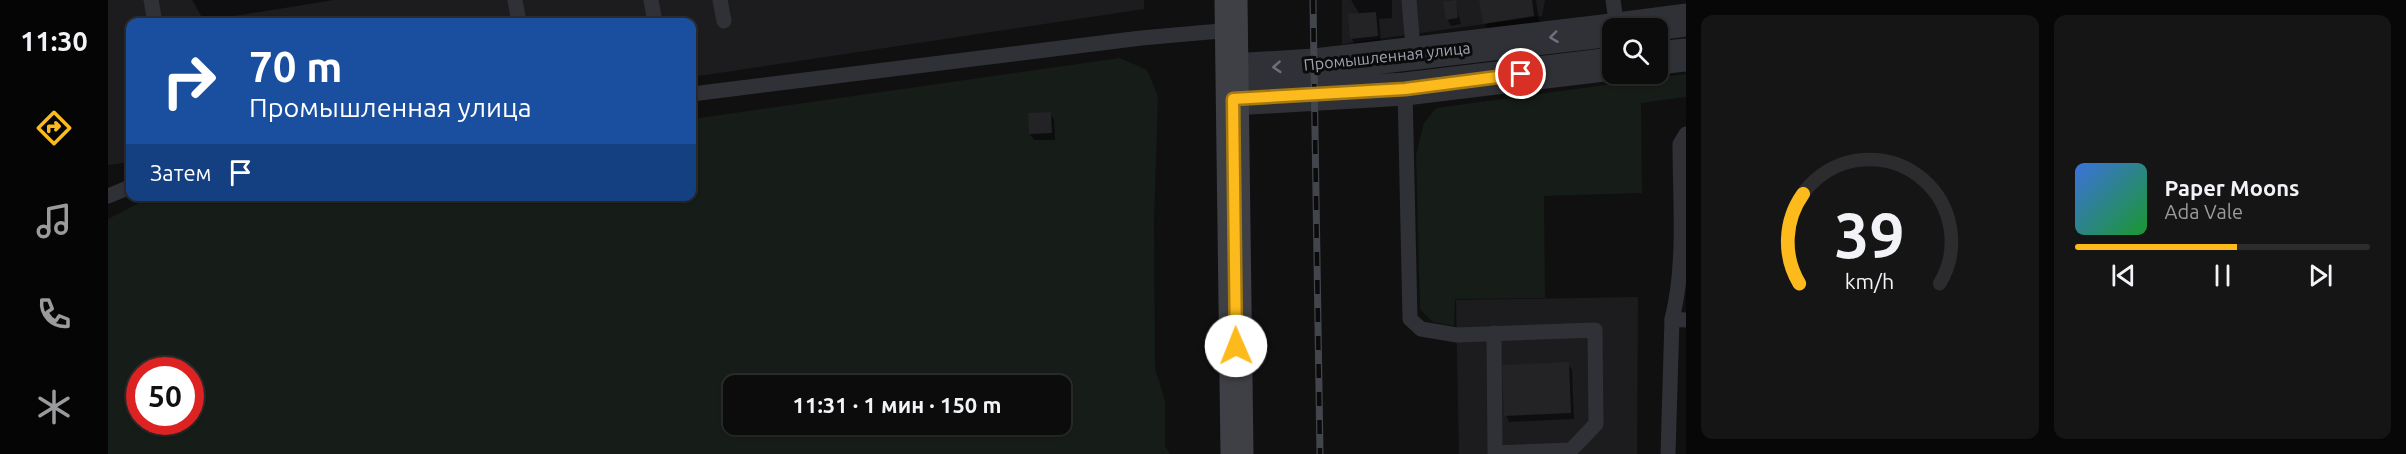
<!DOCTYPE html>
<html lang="ru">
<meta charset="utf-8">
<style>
body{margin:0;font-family:Ubuntu,sans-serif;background:#151516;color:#f1f3f6;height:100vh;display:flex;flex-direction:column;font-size:22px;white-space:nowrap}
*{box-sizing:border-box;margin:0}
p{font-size:20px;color:#9a9b9d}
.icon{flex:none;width:33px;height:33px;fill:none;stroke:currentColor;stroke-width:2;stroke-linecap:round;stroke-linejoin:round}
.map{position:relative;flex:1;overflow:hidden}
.panel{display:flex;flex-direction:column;gap:15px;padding:15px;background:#070707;width:720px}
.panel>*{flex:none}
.top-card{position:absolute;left:18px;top:18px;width:570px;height:183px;border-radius:12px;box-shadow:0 2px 4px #0004,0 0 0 2px #2c2c2e;background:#1a4fa0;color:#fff;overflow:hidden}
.fabs{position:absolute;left:1494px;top:18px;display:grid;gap:12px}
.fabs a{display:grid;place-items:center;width:66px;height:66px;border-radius:12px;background:#0c0c0d;box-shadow:0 2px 4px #0004,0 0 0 2px #2c2c2e;font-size:30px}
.speed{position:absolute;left:18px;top:357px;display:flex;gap:12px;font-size:30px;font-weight:700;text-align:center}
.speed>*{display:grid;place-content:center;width:78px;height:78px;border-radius:50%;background:#0c0c0d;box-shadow:0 2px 4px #0004,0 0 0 2px #2c2c2e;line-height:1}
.speed .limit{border:9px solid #d22;background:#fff;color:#111}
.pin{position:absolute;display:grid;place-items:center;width:51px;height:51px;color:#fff;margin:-26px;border:3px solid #fff;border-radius:50%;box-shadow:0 2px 6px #0007}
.me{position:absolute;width:66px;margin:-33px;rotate:359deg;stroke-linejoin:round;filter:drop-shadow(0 0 4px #0008)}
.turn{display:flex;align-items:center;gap:21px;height:126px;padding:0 24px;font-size:27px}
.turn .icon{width:78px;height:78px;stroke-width:2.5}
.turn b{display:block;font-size:42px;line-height:51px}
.then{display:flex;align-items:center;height:57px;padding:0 24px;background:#0003;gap:12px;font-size:22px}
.panel .card{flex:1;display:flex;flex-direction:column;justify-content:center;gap:9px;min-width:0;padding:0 21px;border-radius:12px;background:#151516}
.panel .dial{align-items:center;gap:0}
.dial svg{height:156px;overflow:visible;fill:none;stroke:#2c2c2e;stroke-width:7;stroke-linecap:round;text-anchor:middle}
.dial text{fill:#f1f3f6;stroke:none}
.song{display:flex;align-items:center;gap:18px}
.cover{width:72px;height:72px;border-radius:9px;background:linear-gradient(135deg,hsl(220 70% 55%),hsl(130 70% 35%))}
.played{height:6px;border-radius:3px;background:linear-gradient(90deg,#fdba1c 55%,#2c2c2e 55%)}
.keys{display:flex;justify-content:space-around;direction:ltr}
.panel .tiles{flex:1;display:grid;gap:15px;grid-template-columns:repeat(2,1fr)}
.trip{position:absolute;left:615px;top:375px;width:348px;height:60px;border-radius:12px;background:#0c0c0d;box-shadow:0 2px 4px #0004,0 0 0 2px #2c2c2e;font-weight:700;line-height:60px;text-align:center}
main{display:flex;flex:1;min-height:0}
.menu{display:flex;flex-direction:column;width:108px;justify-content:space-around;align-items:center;background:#050505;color:#9a9b9d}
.menu .icon{width:42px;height:42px}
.menu .selected{color:#fdba1c}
.menu b{font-size:27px;color:#f1f3f6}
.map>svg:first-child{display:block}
.built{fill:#1c1c1e}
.green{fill:#161c17;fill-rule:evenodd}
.shadow{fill:#0007}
.building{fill:#232325}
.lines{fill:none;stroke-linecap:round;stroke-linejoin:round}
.service{stroke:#303136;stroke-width:15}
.tertiary{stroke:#303136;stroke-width:33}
.secondary{stroke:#3e4046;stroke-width:33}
.rail-casing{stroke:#43454c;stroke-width:7}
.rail{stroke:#0b0b0c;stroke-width:4.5;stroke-dasharray:14;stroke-linecap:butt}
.oneway{stroke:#6e717b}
.route-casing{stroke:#a47912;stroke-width:15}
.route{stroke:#fdba1c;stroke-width:10}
.labels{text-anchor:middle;stroke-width:6;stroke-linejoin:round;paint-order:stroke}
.street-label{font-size:16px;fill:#a0a5b3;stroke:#0b0b0c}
</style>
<main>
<nav class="menu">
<b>11:30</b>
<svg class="icon selected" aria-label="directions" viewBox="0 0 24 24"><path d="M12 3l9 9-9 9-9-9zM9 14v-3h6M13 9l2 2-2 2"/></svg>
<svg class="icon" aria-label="music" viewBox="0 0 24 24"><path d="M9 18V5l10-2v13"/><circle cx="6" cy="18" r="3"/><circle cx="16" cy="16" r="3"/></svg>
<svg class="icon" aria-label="phone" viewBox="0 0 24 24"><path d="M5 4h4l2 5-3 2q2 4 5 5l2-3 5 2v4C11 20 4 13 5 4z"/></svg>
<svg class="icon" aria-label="climate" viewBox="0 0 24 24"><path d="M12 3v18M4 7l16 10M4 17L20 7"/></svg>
</nav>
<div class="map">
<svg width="1578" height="454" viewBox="0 0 1578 454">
<rect width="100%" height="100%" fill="#101011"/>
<!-- built -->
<g class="built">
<path d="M0,0H1036V9L584,77V22H22V162L0,165Z"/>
<path d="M1234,0H1437L1434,16L1234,44Z"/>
<path d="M1530,297L1529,454H1351L1348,300Z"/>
</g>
<!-- green -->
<g class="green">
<path d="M1012,58L1039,70L1050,96L1046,222L1047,368L1057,401V446L1062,454H0V219L31,203L72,196H584V119ZM32,370H82V422H32ZM626,386H952V424H626Z"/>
<path d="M1578,74V97L1533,103L1534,193L1436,196L1437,298L1347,299L1346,326L1325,322L1312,309L1308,155L1316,123L1328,108Z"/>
</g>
<!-- shadow -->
<g class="shadow">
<path d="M84,0H226L96,21Z"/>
<path d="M1243,0H1284V18L1271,19L1273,42L1247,45L1243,38L1252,15Z"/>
<path d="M1373,0H1428L1433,30L1384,37L1376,23Z"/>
<path d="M1347,2L1353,24L1343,26L1339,19Z"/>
<path d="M942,113L946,120L947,140H926L922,134Z"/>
<path d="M1460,364L1464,370L1466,419L1401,422L1398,415Z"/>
</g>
<!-- building -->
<g class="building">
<path d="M1348,0L1350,18L1338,20L1335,2Z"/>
<path d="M1371,0H1424L1426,16L1375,24Z"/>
<path d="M1268,12L1270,36L1242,39L1240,14Z"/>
<path d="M943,112L944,133L921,134L920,113Z"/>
<path d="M1461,362L1463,413L1396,416L1394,365Z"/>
</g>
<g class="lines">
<!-- service -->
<g class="service">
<path d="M43,0L47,22"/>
<path d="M407,0L411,22"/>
<path d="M543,0L547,22"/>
<path d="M612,0L616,21"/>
<path d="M1301,0L1304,36"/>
<path d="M1505,0L1509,28"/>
<path d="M1297,89L1302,319L1313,329L1349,335L1487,330L1488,424L1463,450L1387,453L1386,333"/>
<path d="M584,94L1033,38L1124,30"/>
<path d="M0,196L22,187"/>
<path d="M1564,319C1578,264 1572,201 1572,144L1578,134"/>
<path d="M1560,454L1564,319L1578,320"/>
</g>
<!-- tertiary -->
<g class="tertiary">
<path d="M1516,28L1578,20"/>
<path d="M1550,58L1578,55"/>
<path d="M1125,70L1207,65L1504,30"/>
<path d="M1125,99L1297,89L1504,64"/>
</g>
<!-- secondary -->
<path class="secondary" d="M1123,0L1129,454"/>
<!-- rail casing -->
<g class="rail-casing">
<path id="rail" d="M1205,0L1212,454"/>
</g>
<!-- rail -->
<use href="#rail" class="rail"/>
</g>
<!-- one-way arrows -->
<defs><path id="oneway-chevron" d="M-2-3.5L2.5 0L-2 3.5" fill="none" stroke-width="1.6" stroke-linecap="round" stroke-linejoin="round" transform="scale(1.5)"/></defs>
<g class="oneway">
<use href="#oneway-chevron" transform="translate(1446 37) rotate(173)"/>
<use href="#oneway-chevron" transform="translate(1169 67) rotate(176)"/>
</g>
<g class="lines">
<!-- route casing -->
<g class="route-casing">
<path id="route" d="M1128,346L1125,99L1297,89L1413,74"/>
</g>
<!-- route -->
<use href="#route" class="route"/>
</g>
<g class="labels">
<!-- street labels -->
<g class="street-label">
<text transform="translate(1279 56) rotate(-6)" y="6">Промышленная улица</text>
</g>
</g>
</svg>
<div class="fabs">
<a><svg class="icon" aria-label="search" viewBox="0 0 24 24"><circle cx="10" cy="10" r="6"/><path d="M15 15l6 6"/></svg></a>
</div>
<div class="speed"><div class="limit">50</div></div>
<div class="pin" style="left:1413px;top:74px;background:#d93025"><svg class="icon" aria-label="arrive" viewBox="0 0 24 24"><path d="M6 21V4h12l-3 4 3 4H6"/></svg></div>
<svg class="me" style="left:1128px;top:346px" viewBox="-20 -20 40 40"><circle r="19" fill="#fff"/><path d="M0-13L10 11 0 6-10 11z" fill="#fdba1c"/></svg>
<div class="trip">11:31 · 1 мин · 150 m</div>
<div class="top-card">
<div class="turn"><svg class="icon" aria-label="right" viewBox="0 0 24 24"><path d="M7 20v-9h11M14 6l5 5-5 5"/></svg><div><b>70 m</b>Промышленная улица</div></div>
<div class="then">Затем<svg class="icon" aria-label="arrive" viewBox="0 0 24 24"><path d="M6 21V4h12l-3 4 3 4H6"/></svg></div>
</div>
</div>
<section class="panel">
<div class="tiles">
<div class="card dial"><svg viewBox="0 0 100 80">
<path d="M14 69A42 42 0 1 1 86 69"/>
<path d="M14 69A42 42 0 0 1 16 23" stroke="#fdba1c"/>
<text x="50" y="56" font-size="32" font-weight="700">39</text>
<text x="50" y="72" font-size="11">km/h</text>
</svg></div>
<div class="card">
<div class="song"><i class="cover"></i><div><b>Paper Moons</b><p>Ada Vale</p></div></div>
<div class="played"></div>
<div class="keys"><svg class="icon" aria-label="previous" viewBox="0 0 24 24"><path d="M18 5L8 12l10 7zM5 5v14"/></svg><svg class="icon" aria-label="pause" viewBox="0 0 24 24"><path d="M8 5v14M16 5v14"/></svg><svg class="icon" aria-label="next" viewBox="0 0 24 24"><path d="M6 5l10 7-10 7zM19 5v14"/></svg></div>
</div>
</div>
</section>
</main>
